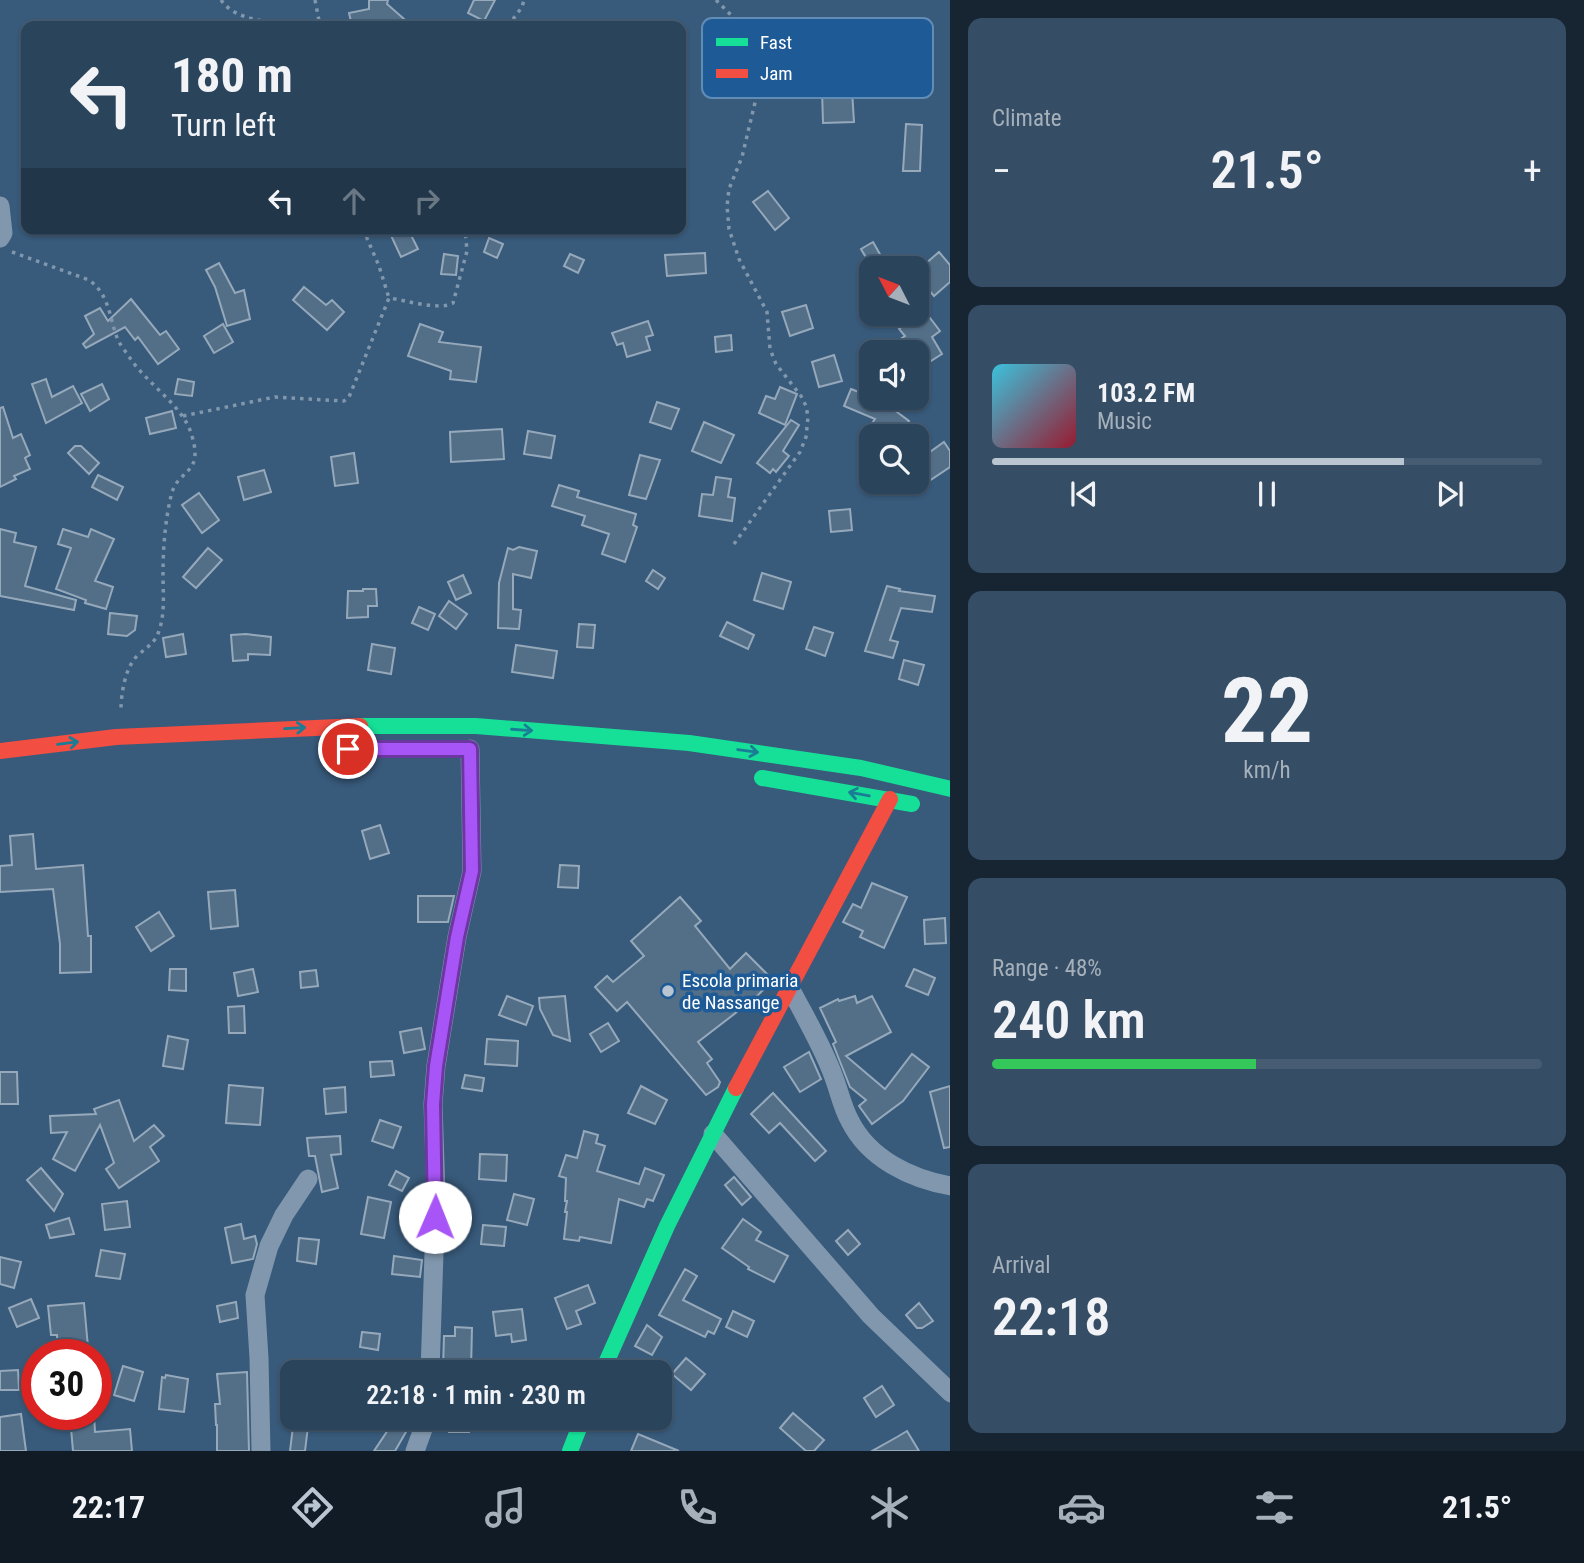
<!DOCTYPE html>
<meta charset="utf-8">
<style>
body{margin:0;font-family:"Roboto Condensed",sans-serif;background:#364e65;color:#f1f3f6;height:100vh;display:flex;flex-direction:column;font-size:26px;white-space:nowrap}
*{box-sizing:border-box;margin:0}
p{font-size:23px;color:#a5b0bb}
.icon{flex:none;width:38px;height:38px;fill:none;stroke:currentColor;stroke-width:2;stroke-linecap:round;stroke-linejoin:round}
.map{position:relative;flex:1;overflow:hidden}
.details{display:flex;flex-direction:column;gap:18px;padding:18px;background:#172533;width:634px}
.details>*{flex:none}
.guide{position:absolute;left:21px;top:21px;width:665px;height:214px;border-radius:14px;box-shadow:0 2px 5px #0004,0 0 0 2px #465c72;background:#2a445c;color:#f1f3f6;overflow:hidden}
.needle{width:46px;rotate:312deg}
.controls{position:absolute;left:859px;top:256px;display:grid;gap:14px}
.controls a{display:grid;place-items:center;width:70px;height:70px;border-radius:14px;background:#2a445c;box-shadow:0 2px 5px #0004,0 0 0 2px #465c72;font-size:35px}
.speed{position:absolute;left:21px;top:1339px;display:flex;gap:14px;font-size:35px;font-weight:700;text-align:center}
.speed>*{display:grid;place-content:center;width:91px;height:91px;border-radius:50%;background:#2a445c;box-shadow:0 2px 5px #0004,0 0 0 2px #465c72;line-height:1}
.speed .limit{border:10px solid #d22;background:#fff;color:#111}
.pin{position:absolute;display:grid;place-items:center;width:60px;height:60px;color:#fff;margin:-30px;border:4px solid #fff;border-radius:50%;box-shadow:0 2px 7px #0007}
.me{position:absolute;width:77px;margin:-38px;rotate:1deg;stroke-linejoin:round;filter:drop-shadow(0 0 5px #0008)}
.turn{display:flex;align-items:center;gap:24px;height:147px;padding:0 35px;font-size:32px}
.turn .icon{width:91px;height:91px;stroke-width:2.5}
.turn b{display:block;font-size:49px;line-height:60px}
.lanes{display:flex;align-items:center;height:66px;padding:0 35px;background:#0003;justify-content:center;gap:35px;direction:ltr}
.lanes .off{opacity:.35}
.big{font-size:52px;font-weight:600;line-height:1.1}
.details .tile{flex:1;display:flex;flex-direction:column;justify-content:center;gap:10px;min-width:0;padding:0 24px;border-radius:14px;background:#364e65}
.details .dial{align-items:center;gap:0}
.dial b{font-size:91px;line-height:1}
.song{display:flex;align-items:center;gap:21px}
.cover{width:84px;height:84px;border-radius:10px;background:linear-gradient(135deg,hsl(190 70% 55%),hsl(350 70% 35%))}
.played{height:7px;border-radius:4px;background:linear-gradient(90deg,#b9c5d1 75%,#465c72 75%)}
.keys{display:flex;justify-content:space-around;direction:ltr}
.heat{display:flex;justify-content:space-between;align-items:center;font-size:38px;direction:ltr}
.charge{height:10px;border-radius:5px;background:linear-gradient(90deg,#34c759 48%,#465c72 0)}
.trip{position:absolute;left:280px;top:1360px;width:392px;height:70px;border-radius:14px;background:#2a445c;box-shadow:0 2px 5px #0004,0 0 0 2px #465c72;font-weight:600;line-height:70px;text-align:center}
.tabs{display:flex;height:112px;justify-content:space-around;align-items:center;background:#111b25;color:#a5b0bb}
.tabs .icon{width:49px;height:49px}
.tabs .selected{color:#b9c5d1}
.tabs b{font-size:32px;color:#f1f3f6}
main{display:flex;flex:1;min-height:0}
.map>svg:first-child{display:block}
.building{fill:#536f88;stroke:#96a9bb;stroke-width:2}
.lines{fill:none;stroke-linecap:round;stroke-linejoin:round}
.path{stroke:#8197ad;stroke-width:3.5;stroke-dasharray:3.5 5;stroke-linecap:butt}
.street{stroke:#8197ad;stroke-width:19}
.fast{stroke:#16e098;stroke-width:16}
.jam{stroke:#f24e42;stroke-width:16}
.oneway{stroke:#1b7c96}
.route-casing{stroke:#6d37a1;stroke-width:18}
.route{stroke:#a855f7;stroke-width:12}
.poi-dot{fill:#b9c5d1;stroke:#1d5a96;stroke-width:2.5}
.labels{text-anchor:middle;stroke-width:7;stroke-linejoin:round;paint-order:stroke}
.poi-label{font-size:19px;fill:#fff;stroke:#1d5a96;text-anchor:start}
.key{fill:#1d5a96;stroke:#618cb6;stroke-width:2}
.key-label{font-size:19px;fill:#fff}
</style>
<main>
<div class="map">
<svg width="951" height="1451" viewBox="0 0 951 1451">
<rect width="100%" height="100%" fill="#385a7b"/>
<!-- building -->
<g class="building">
<path d="M369,0H388L387,4L412,26H352L349,13L369,9Z"/>
<path d="M474,0H495L484,21L468,13Z"/>
<path d="M852,90L854,122L823,123L822,91Z"/>
<path d="M906,124L922,125L920,171H903Z"/>
<path d="M768,191L789,218L775,230L753,202Z"/>
<path d="M388,229H408L418,249L401,257Z"/>
<path d="M489,238L503,244L497,258L484,252Z"/>
<path d="M873,242L885,263L877,268H872L861,249Z"/>
<path d="M939,252L950,265V282L934,296L917,276V271Z"/>
<path d="M705,253L706,273L667,276L665,255Z"/>
<path d="M444,254L458,256L456,275L441,274Z"/>
<path d="M570,254L584,260L578,273L564,266Z"/>
<path d="M219,263L235,293L244,290L250,319L227,326L215,287L206,270Z"/>
<path d="M304,287L326,305L332,300L344,312L327,330L293,300Z"/>
<path d="M131,299L160,335L166,331L179,349L158,364L138,337L135,340L125,327L86,348L83,344L94,334L85,316L100,308L108,321Z"/>
<path d="M806,305L813,328L790,336L782,312Z"/>
<path d="M927,314L940,331L932,337L942,354L923,366L917,352H880L905,336L899,329L910,320L914,324Z"/>
<path d="M648,321L653,335L646,337L650,350L627,357L623,343L617,345L612,333Z"/>
<path d="M223,324L233,342L214,353L204,336Z"/>
<path d="M420,324L443,332L439,342L481,347L476,382L450,379L451,371L408,356Z"/>
<path d="M731,335L732,350L716,352L715,337Z"/>
<path d="M834,355L842,381L819,387L812,362Z"/>
<path d="M46,379L52,397L73,386L82,403L46,423L32,384Z"/>
<path d="M178,379L194,382L192,396L175,394Z"/>
<path d="M102,384L109,399L90,411L81,394Z"/>
<path d="M780,387L797,394L785,425L759,413L766,396L775,399Z"/>
<path d="M851,389L882,401L909,421L898,436H883L870,426L875,419L844,406Z"/>
<path d="M657,402L679,409L671,429L650,422Z"/>
<path d="M3,407L13,438L21,434L30,455L25,458L30,469L14,476L16,479L0,487V408Z"/>
<path d="M172,411L176,428L150,434L146,418Z"/>
<path d="M791,420L799,425L783,451L789,456L776,472L773,469L770,473L757,463Z"/>
<path d="M704,422L734,435L721,463L692,451Z"/>
<path d="M502,429L504,459L451,462L450,432Z"/>
<path d="M528,431L555,436L551,458L524,454Z"/>
<path d="M944,442L950,451V467L929,481L917,462V445L927,454Z"/>
<path d="M75,446H81L99,463L89,474L68,453Z"/>
<path d="M354,453L358,483L335,486L331,457Z"/>
<path d="M640,455L660,460L646,499L629,495Z"/>
<path d="M264,470L271,492L244,500L238,477Z"/>
<path d="M98,475L123,487L117,500L92,487Z"/>
<path d="M716,477L731,479L728,497L735,498L732,521L699,516L702,494L713,495Z"/>
<path d="M559,485L579,491L577,497L636,514L633,525L637,527L625,562L602,554L609,534L582,525L585,516L552,506Z"/>
<path d="M199,493L219,520L202,533L182,505Z"/>
<path d="M850,509L852,530L831,532L829,511Z"/>
<path d="M0,529L16,533L14,542L36,547L25,586L76,600L74,610L0,596Z"/>
<path d="M63,529L88,537L91,529L114,539L95,581L113,587L106,609L85,603L86,600L56,589L71,548L58,544Z"/>
<path d="M519,547L537,551L531,578L513,574V609L521,610L519,629L498,628L499,583L508,548L513,550Z"/>
<path d="M208,548L222,560L196,588L183,577Z"/>
<path d="M653,570L665,578L658,589L646,581Z"/>
<path d="M762,573L791,582L783,609L754,600Z"/>
<path d="M463,575L471,593L456,600L448,582Z"/>
<path d="M887,586L900,589L899,591L935,596L932,612L901,608L890,640L898,642L893,658L865,651Z"/>
<path d="M363,589H376L377,606H368V617L347,618L348,591H363Z"/>
<path d="M449,601L467,614L456,629L439,616Z"/>
<path d="M419,607L435,614L428,630L412,623Z"/>
<path d="M110,613L137,616L135,630L127,636L108,634Z"/>
<path d="M727,622L754,635L748,649L720,636Z"/>
<path d="M579,624L595,625L593,648L577,647Z"/>
<path d="M814,627L833,633L825,656L806,649Z"/>
<path d="M183,634L186,654L166,657L163,638Z"/>
<path d="M246,634L271,637L270,655L248,654V660L233,661L231,635Z"/>
<path d="M372,644L395,648L391,674L368,670Z"/>
<path d="M516,645L557,651L553,678L512,672Z"/>
<path d="M904,660L924,665L918,685L899,679Z"/>
<path d="M380,825L389,853L370,859L362,831Z"/>
<path d="M33,834L36,869L83,865L88,936H91V972L60,973V944L53,889L0,892V866L12,865L10,836Z"/>
<path d="M560,865L579,866L578,888L558,887Z"/>
<path d="M872,883L907,897L884,948L860,937L863,931L843,922L853,904L861,908Z"/>
<path d="M235,890L238,926L211,929L208,892Z"/>
<path d="M418,896H454L448,922H418Z"/>
<path d="M680,897L701,921L695,926L730,969L746,953L773,980L755,998L698,1042L712,1059L707,1063L720,1082L718,1087L706,1095L627,1002L617,1011L595,987L607,976L613,982L644,956L631,941Z"/>
<path d="M159,912L174,936L151,951L136,927Z"/>
<path d="M945,918L946,943L925,944L924,920Z"/>
<path d="M170,969H186V991L169,990Z"/>
<path d="M253,969L258,992L238,996L234,973Z"/>
<path d="M914,969L935,978L928,995L906,986Z"/>
<path d="M316,970L318,986L301,988L300,972Z"/>
<path d="M507,996L533,1006L526,1025L499,1015Z"/>
<path d="M565,996L568,1026L570,1041L553,1035L540,1009L539,998Z"/>
<path d="M855,996L857,1003L872,996L891,1032L846,1056L885,1089L912,1054L929,1067L903,1101L872,1124L859,1106L866,1100L850,1087L833,1044L836,1042L820,1008L838,999L839,1001Z"/>
<path d="M244,1006L245,1033H229L228,1007Z"/>
<path d="M608,1023L619,1041L601,1052L590,1034Z"/>
<path d="M421,1028L425,1049L404,1053L400,1032Z"/>
<path d="M168,1036L188,1040L183,1069L163,1066Z"/>
<path d="M487,1039L518,1041L517,1066L485,1064Z"/>
<path d="M809,1052L821,1079L800,1092L784,1067Z"/>
<path d="M392,1061L394,1075L371,1077L370,1062Z"/>
<path d="M0,1072H17L18,1104H0Z"/>
<path d="M465,1075L484,1078L482,1091L462,1088Z"/>
<path d="M229,1085L263,1088L260,1125L226,1123Z"/>
<path d="M641,1086L667,1100L655,1124L628,1113Z"/>
<path d="M950,1086V1147L944,1148L930,1092Z"/>
<path d="M345,1087L346,1112L326,1114L324,1089Z"/>
<path d="M773,1093L826,1151L815,1161L780,1123L769,1133L751,1114Z"/>
<path d="M119,1100L134,1141L154,1125L164,1136L150,1147L159,1161L119,1188L106,1169L114,1163L100,1125L75,1171L53,1159L67,1132L51,1133L50,1116L96,1114L94,1109Z"/>
<path d="M380,1120L401,1127L393,1148L372,1141Z"/>
<path d="M584,1131L598,1135L596,1143L605,1146L597,1171L639,1184L645,1168L664,1175L653,1201L647,1199L644,1207L619,1199L611,1243L580,1237L579,1241L564,1239L567,1212H565L567,1201H565L566,1178L559,1176L566,1155L577,1158Z"/>
<path d="M340,1136L341,1154L331,1155L338,1188L322,1192L315,1156H309L307,1138Z"/>
<path d="M480,1154L507,1155L506,1181L479,1179Z"/>
<path d="M41,1168L63,1194L54,1211L27,1180Z"/>
<path d="M396,1171L409,1178L402,1191L389,1185Z"/>
<path d="M734,1177L751,1197L742,1205L725,1185Z"/>
<path d="M514,1194L534,1199L527,1225L507,1220Z"/>
<path d="M368,1197L391,1202L384,1238L361,1234Z"/>
<path d="M127,1201L130,1227L105,1230L102,1204Z"/>
<path d="M69,1218L74,1234L50,1238L46,1225Z"/>
<path d="M743,1219L761,1232L756,1240L788,1256L774,1282L748,1269L749,1267L722,1248Z"/>
<path d="M241,1224L244,1239L255,1236L257,1244L253,1259L232,1263L225,1228Z"/>
<path d="M483,1225L506,1227L504,1246L481,1244Z"/>
<path d="M848,1230L860,1244L848,1255L836,1241Z"/>
<path d="M299,1238L319,1240L316,1264L297,1261Z"/>
<path d="M101,1250L125,1254L120,1279L96,1276Z"/>
<path d="M394,1256L422,1260L420,1277L392,1274Z"/>
<path d="M0,1257L21,1262L14,1288L0,1284Z"/>
<path d="M685,1269L697,1276L683,1300L721,1319L714,1334L708,1331L705,1337L659,1315Z"/>
<path d="M588,1285L595,1303L576,1311L581,1324L567,1329L555,1298Z"/>
<path d="M31,1299L39,1318L17,1327L9,1308Z"/>
<path d="M236,1302L238,1318L220,1322L217,1306Z"/>
<path d="M84,1303L88,1347L58,1350L57,1335H51L48,1306Z"/>
<path d="M919,1303L933,1321L922,1328H917L906,1315Z"/>
<path d="M522,1309L526,1340L512,1342L511,1334L496,1336L493,1312Z"/>
<path d="M733,1311L754,1321L747,1337L726,1327Z"/>
<path d="M647,1325L662,1337L652,1355L635,1346Z"/>
<path d="M455,1327L472,1328L471,1369H443L444,1336H455Z"/>
<path d="M362,1332L380,1334L378,1350L360,1347Z"/>
<path d="M686,1358L705,1374L691,1390L672,1374Z"/>
<path d="M123,1366L143,1372L134,1401L114,1395Z"/>
<path d="M18,1370L19,1390H0V1371Z"/>
<path d="M247,1372L249,1451H217V1425H216L215,1404H220L217,1374Z"/>
<path d="M166,1375L188,1379L184,1412L159,1409L162,1377L165,1378Z"/>
<path d="M882,1386L894,1405L876,1417L864,1398Z"/>
<path d="M793,1413L824,1440L814,1451H806L780,1428Z"/>
<path d="M21,1414L26,1451H0V1417Z"/>
<path d="M77,1414H94L95,1432L130,1429L132,1451H73L71,1428H77Z"/>
<path d="M294,1418H309L305,1451H290Z"/>
<path d="M396,1418H414L395,1451H374Z"/>
<rect x="449" y="1418" width="20" height="14"/>
<path d="M907,1431L919,1451H872L897,1437Z"/>
<path d="M638,1434L679,1451H631Z"/>
</g>
<g class="lines">
<!-- path -->
<g class="path">
<path d="M221,0C236,22 272,21 296,26"/>
<path d="M315,0L320,26"/>
<path d="M716,0L739,23L763,69L742,157L729,189L727,206L729,229L739,259L767,312L770,349L776,364L801,396L806,406L808,417L806,437L800,452L734,544"/>
<path d="M508,26L522,7L524,0"/>
<path d="M363,229L379,266L389,298"/>
<path d="M12,252L89,280C110,295 109,318 118,340C121,346 126,352 130,358C147,384 184,406 192,436C204,476 177,468 171,496C165,521 163,549 163,575C163,593 165,610 160,628C155,644 149,645 137,656C125,668 121,694 121,710"/>
<path d="M183,416L275,397L344,401L349,397L389,298C404,300 441,311 453,303L467,251L465,229"/>
</g>
<!-- street -->
<g class="street">
<path d="M0,206L3,233L0,238"/>
<path d="M790,988C805,1017 822,1045 833,1075C839,1090 842,1107 850,1121C869,1159 911,1179 951,1186"/>
<path d="M713,1134L871,1316L951,1393"/>
<path d="M430,1372L436,1194L433,1104L436,1066L457,937L472,871L470,749"/>
<path d="M261,1451L259,1358L255,1295L269,1246L284,1215L308,1179"/>
<path d="M415,1451L427,1418"/>
</g>
<!-- fast -->
<g class="fast">
<path d="M360,726H476L689,743L861,768L951,789"/>
<path d="M762,778L912,804"/>
<path d="M602,1372L667,1226L736,1088"/>
<path d="M570,1451L583,1418"/>
</g>
<!-- jam -->
<g class="jam">
<path d="M0,751L116,737L360,726"/>
<path d="M736,1088L890,799"/>
</g>
</g>
<!-- one-way arrows -->
<defs><path id="oneway-shaft" d="M-6 0H5M1.5-3L5.5 0L1.5 3" fill="none" stroke-width="1.6" stroke-linecap="round" stroke-linejoin="round" transform="scale(1.75)"/></defs>
<g class="oneway">
<use href="#oneway-shaft" transform="translate(295 728) rotate(-3)"/>
<use href="#oneway-shaft" transform="translate(522 730) rotate(4)"/>
<use href="#oneway-shaft" transform="translate(68 743) rotate(-7)"/>
<use href="#oneway-shaft" transform="translate(748 751) rotate(8)"/>
<use href="#oneway-shaft" transform="translate(859 794) rotate(-170)"/>
</g>
<g class="lines">
<!-- route casing -->
<g class="route-casing">
<path id="route" d="M348,749H470L472,871L457,937L436,1066L433,1104L435,1217"/>
</g>
<!-- route -->
<use href="#route" class="route"/>
</g>
<!-- markers -->
<circle class="poi-dot" cx="668" cy="991" r="7"/>
<g class="labels">
<!-- poi labels -->
<g class="poi-label">
<text x="682" y="987">Escola primaria<tspan x="682" dy="22">de Nassange</tspan></text>
</g>
</g>
<!-- legend -->
<rect x="702" y="18" width="231" height="80" rx="10" class="key"/>
<rect x="716" y="38" width="32" height="8" fill="#16e098"/>
<rect x="716" y="69" width="32" height="9" fill="#f24e42"/>
<g class="key-label">
<text x="760" y="49">Fast</text>
<text x="760" y="80">Jam</text>
</g>
</svg>
<div class="controls">
<a><svg class="needle" viewBox="-14 -14 28 28"><path d="M0-13l5 13h-10z" fill="#e53935"/><path d="M0 13l5-13h-10z" fill="#a5b0bb"/></svg></a>
<a><svg class="icon" aria-label="sound" viewBox="0 0 24 24"><path d="M4 9h4l5-4v14l-5-4H4zM17 9q2 3 0 6"/></svg></a>
<a><svg class="icon" aria-label="search" viewBox="0 0 24 24"><circle cx="10" cy="10" r="6"/><path d="M15 15l6 6"/></svg></a>
</div>
<div class="speed"><div class="limit">30</div></div>
<div class="pin" style="left:348px;top:749px;background:#d93025"><svg class="icon" aria-label="arrive" viewBox="0 0 24 24"><path d="M6 21V4h12l-3 4 3 4H6"/></svg></div>
<svg class="me" style="left:435px;top:1217px" viewBox="-20 -20 40 40"><circle r="19" fill="#fff"/><path d="M0-13L10 11 0 6-10 11z" fill="#a855f7"/></svg>
<div class="trip">22:18 · 1 min · 230 m</div>
<div class="guide">
<div class="turn"><svg class="icon" aria-label="left" viewBox="0 0 24 24"><path d="M17 20v-9H6M10 6l-5 5 5 5"/></svg><div><b>180 m</b>Turn left</div></div>
<div class="lanes"><svg class="icon" aria-label="left" viewBox="0 0 24 24"><path d="M17 20v-9H6M10 6l-5 5 5 5"/></svg><svg class="icon off" aria-label="ahead" viewBox="0 0 24 24"><path d="M12 20V5M6 11l6-6 6 6"/></svg><svg class="icon off" aria-label="right" viewBox="0 0 24 24"><path d="M7 20v-9h11M14 6l5 5-5 5"/></svg></div>
</div>
</div>
<section class="details">
<div class="tile"><p>Climate</p>
<div class="heat"><a>−</a><b class="big">21.5°</b><a>+</a></div>
</div>
<div class="tile">
<div class="song"><i class="cover"></i><div><b>103.2 FM</b><p>Music</p></div></div>
<div class="played"></div>
<div class="keys"><svg class="icon" aria-label="previous" viewBox="0 0 24 24"><path d="M18 5L8 12l10 7zM5 5v14"/></svg><svg class="icon" aria-label="pause" viewBox="0 0 24 24"><path d="M8 5v14M16 5v14"/></svg><svg class="icon" aria-label="next" viewBox="0 0 24 24"><path d="M6 5l10 7-10 7zM19 5v14"/></svg></div>
</div>
<div class="tile dial"><b>22</b><p>km/h</p></div>
<div class="tile"><p>Range · 48%</p><b class="big">240 km</b><div class="charge"></div></div>
<div class="tile"><p>Arrival</p><b class="big">22:18</b></div>
</section>
</main>
<nav class="tabs">
<b>22:17</b>
<svg class="icon selected" aria-label="directions" viewBox="0 0 24 24"><path d="M12 3l9 9-9 9-9-9zM9 14v-3h6M13 9l2 2-2 2"/></svg>
<svg class="icon" aria-label="music" viewBox="0 0 24 24"><path d="M9 18V5l10-2v13"/><circle cx="6" cy="18" r="3"/><circle cx="16" cy="16" r="3"/></svg>
<svg class="icon" aria-label="phone" viewBox="0 0 24 24"><path d="M5 4h4l2 5-3 2q2 4 5 5l2-3 5 2v4C11 20 4 13 5 4z"/></svg>
<svg class="icon" aria-label="climate" viewBox="0 0 24 24"><path d="M12 3v18M4 7l16 10M4 17L20 7"/></svg>
<svg class="icon" aria-label="car" viewBox="0 0 24 24"><path d="M5 17H2v-5l4-1 3-4h7l3 4 3 1v5h-3M9 17h6M6 11h13"/><circle cx="7" cy="17" r="2"/><circle cx="17" cy="17" r="2"/></svg>
<svg class="icon" aria-label="filters" viewBox="0 0 24 24"><path d="M4 7h16M4 17h16"/><circle cx="9" cy="7" r="2"/><circle cx="15" cy="17" r="2"/></svg>
<b>21.5°</b>
</nav>
